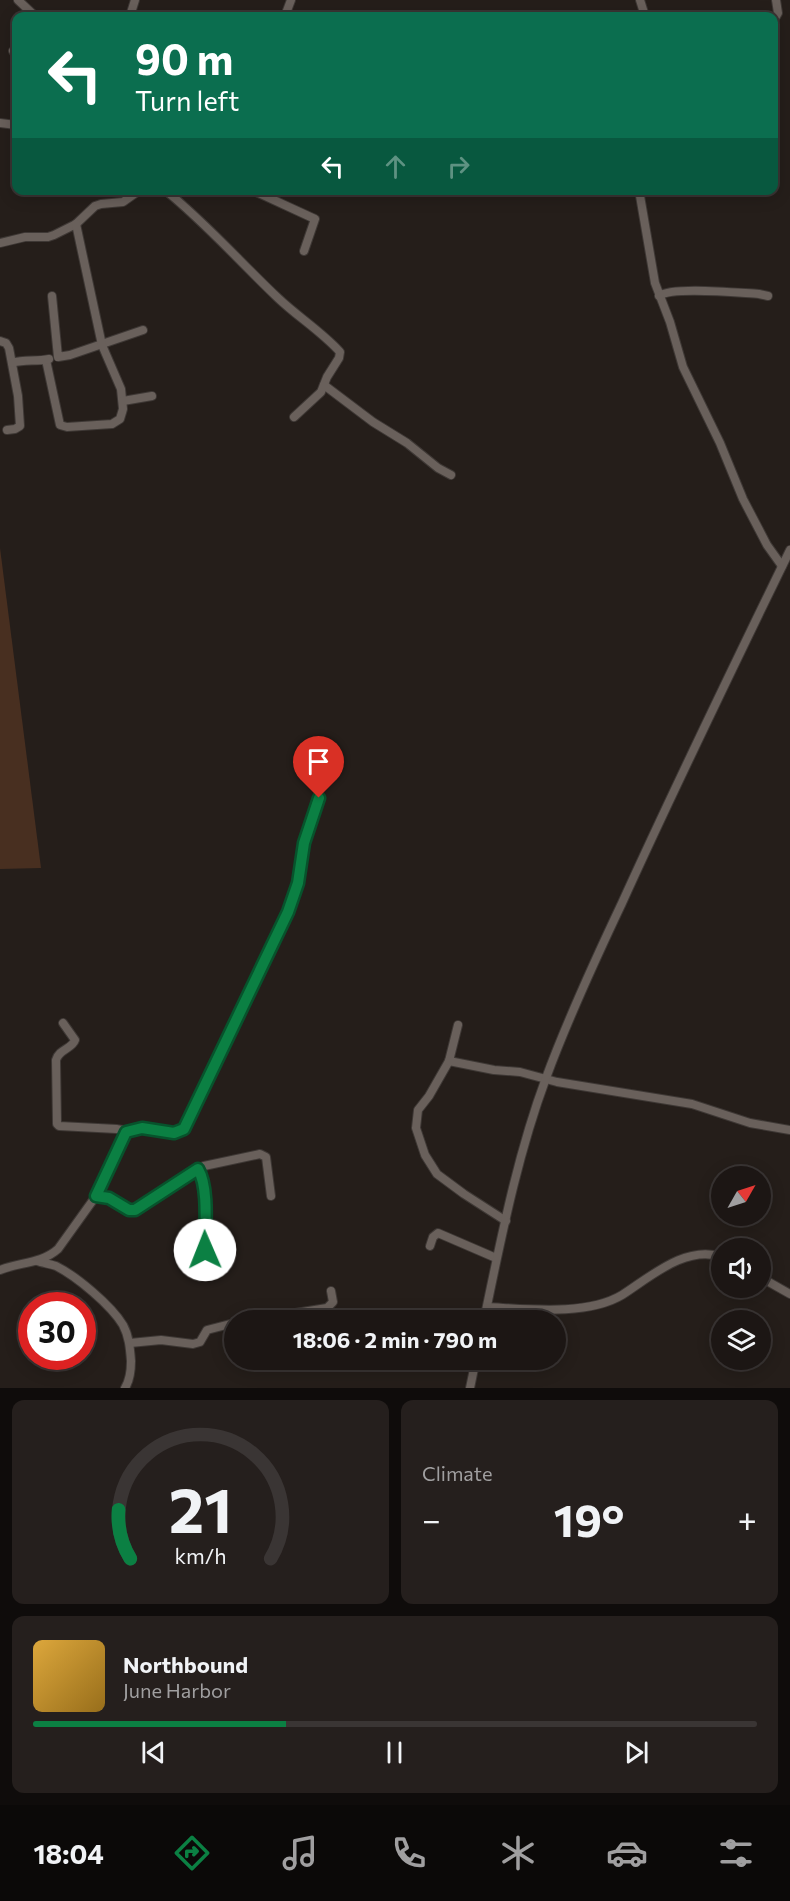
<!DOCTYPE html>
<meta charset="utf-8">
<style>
body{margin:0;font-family:Commissioner,sans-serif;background:#251f1d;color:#f1f3f6;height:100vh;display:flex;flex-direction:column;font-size:22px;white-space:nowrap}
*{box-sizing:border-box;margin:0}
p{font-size:20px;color:#a09fa0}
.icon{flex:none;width:33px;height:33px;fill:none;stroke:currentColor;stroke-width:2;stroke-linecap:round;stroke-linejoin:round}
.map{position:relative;height:1388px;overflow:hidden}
.panel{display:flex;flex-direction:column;gap:12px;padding:12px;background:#0f0c0b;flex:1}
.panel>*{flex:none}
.guide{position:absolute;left:12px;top:12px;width:766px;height:183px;border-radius:12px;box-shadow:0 3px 15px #0003,0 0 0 2px #3a3534;background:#0b6e4f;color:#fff;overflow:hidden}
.needle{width:39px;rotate:51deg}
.buttons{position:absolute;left:711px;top:1166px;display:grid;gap:12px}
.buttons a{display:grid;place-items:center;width:60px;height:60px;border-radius:50%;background:#1c1614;box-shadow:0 3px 15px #0003,0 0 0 2px #3a3534;font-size:30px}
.speed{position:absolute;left:18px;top:1292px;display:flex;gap:12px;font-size:30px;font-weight:700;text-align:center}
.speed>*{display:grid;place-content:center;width:78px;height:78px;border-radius:50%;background:#1c1614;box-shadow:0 3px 15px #0003,0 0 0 2px #3a3534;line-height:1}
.speed .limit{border:9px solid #d22;background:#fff;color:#111}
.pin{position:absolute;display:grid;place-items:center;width:51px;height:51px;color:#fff;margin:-62px -26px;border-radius:50% 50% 50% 0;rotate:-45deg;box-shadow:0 0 6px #0007}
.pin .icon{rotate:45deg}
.me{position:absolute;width:66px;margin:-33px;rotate:359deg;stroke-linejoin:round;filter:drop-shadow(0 0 4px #0008)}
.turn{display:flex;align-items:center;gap:21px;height:126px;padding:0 24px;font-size:27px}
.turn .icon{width:78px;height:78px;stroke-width:2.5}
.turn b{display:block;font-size:42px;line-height:51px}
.lanes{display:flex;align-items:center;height:57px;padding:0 24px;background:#0003;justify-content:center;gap:30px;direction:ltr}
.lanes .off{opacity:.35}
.big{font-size:45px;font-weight:700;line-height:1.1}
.panel .widget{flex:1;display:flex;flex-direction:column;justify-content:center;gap:9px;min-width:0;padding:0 21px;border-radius:12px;background:#251f1d}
.panel .dial{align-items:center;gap:0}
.dial svg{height:156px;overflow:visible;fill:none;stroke:#3a3534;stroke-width:7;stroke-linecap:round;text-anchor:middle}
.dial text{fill:#f1f3f6;stroke:none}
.song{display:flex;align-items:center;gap:18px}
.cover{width:72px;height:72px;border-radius:9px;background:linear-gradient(135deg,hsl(40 70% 55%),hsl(40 70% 35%))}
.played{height:6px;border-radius:3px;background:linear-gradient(90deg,#0b8043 35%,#3a3534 35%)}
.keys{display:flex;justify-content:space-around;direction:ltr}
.heat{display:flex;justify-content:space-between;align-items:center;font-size:33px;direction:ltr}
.panel .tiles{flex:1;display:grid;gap:12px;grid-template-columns:1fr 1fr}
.widget:last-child{grid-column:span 2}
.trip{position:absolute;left:224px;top:1310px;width:342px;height:60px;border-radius:30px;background:#1c1614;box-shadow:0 3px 15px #0003,0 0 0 2px #3a3534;font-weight:700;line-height:60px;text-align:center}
.tab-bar{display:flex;height:96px;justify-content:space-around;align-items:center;background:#0b0908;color:#a09fa0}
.tab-bar .icon{width:42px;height:42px}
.tab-bar .selected{color:#0b8043}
.tab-bar b{font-size:27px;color:#f1f3f6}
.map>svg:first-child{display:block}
.green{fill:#482f20}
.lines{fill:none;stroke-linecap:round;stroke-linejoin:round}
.minor-casing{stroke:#3e3835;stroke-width:10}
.minor{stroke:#69605b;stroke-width:8}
.route-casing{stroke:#07532c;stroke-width:15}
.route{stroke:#0b8043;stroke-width:10}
</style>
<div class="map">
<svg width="790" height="1388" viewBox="0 0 790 1388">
<rect width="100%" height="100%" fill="#251e1a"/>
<!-- green -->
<path class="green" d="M0,548L41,868L0,869Z"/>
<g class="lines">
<!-- minor casing -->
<g class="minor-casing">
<g id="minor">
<path d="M18,0L35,16"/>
<path d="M640,0L645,16"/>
<path d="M130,16L135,0"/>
<path d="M285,16L291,0"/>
<path d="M774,20L778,13L776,0"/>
<path d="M13,51L16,56"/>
<path d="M0,123L16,125"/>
<path d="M165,190C206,223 240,262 278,298C298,317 322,332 340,352L339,358L327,377L321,392L294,417"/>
<path d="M252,190L315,219L304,251"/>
<path d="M639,190L655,283L670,322L683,367L720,443L743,499L767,545L782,566"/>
<path d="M0,243L25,237H48L54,235L76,224L95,206L101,204L123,202L140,190"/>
<path d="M52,296L58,357L70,355L143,330"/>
<path d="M659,296C672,286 739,293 759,294L768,296"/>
<path d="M0,341L6,343L9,348L18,396L20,426L15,429L7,430"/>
<path d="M46,360L60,425L67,427L112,424L120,419L123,409L121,389L102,345L76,224"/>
<path d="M12,363C25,359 36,362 49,359"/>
<path d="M324,385L373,422L407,443L438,468L451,475"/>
<path d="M123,401L152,396"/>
<path d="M63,1023L75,1040C72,1049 59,1049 56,1060L57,1124L59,1126L117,1129C128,1132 131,1128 142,1128C155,1128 170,1136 182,1131L282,927L298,883L304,843L319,798"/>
<path d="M458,1025L449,1061L429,1096L418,1110L416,1128L425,1155L437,1174L464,1194L506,1221"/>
<path d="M449,1061L494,1070L520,1072L557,1082L692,1104L750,1123L790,1130"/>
<path d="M198,1169C209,1188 205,1227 205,1250"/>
<path d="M96,1196L113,1200L129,1210H135L204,1166L260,1154L266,1157L271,1196"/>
<path d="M430,1246L433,1237L438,1233L496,1258"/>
<path d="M37,1261C43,1263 50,1264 56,1266C76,1276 111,1305 123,1325C129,1336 130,1348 131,1361C131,1370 130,1380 125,1388"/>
<path d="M0,1270C20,1262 41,1264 58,1249L96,1196L126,1132"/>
<path d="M760,1277L790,1294"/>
<path d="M487,1307C527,1309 587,1316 622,1295C649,1278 686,1244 722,1257"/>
<path d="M252,1320L327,1308L333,1302L331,1291"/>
<path d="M484,1320C501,1239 517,1156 546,1078C568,1018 595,960 622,903C676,784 733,667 790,550"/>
<path d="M130,1343L161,1340L193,1344L200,1342L207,1330L234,1323"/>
<path d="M470,1388L476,1359"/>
</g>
</g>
<!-- minor -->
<use href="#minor" class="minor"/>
</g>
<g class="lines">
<!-- route casing -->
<g class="route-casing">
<path id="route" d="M205,1250C205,1228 209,1187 198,1169L135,1210H129L109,1198L96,1196L126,1132L142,1128L174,1133L184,1129L288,912L298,883L304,843L319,798"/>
</g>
<!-- route -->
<use href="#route" class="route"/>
</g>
</svg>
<div class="buttons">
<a><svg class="needle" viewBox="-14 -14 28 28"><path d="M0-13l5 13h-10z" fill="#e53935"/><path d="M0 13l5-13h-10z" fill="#a09fa0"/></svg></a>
<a><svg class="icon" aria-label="sound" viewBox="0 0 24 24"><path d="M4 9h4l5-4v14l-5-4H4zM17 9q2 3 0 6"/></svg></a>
<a><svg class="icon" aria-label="layers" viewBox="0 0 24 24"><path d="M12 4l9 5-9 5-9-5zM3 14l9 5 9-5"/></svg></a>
</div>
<div class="speed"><div class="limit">30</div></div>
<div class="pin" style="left:319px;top:798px;background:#d93025"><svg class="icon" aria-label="arrive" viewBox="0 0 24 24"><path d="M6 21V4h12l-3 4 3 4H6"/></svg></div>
<svg class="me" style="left:205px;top:1250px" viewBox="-20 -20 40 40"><circle r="19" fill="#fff"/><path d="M0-13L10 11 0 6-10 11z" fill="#0b8043"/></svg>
<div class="trip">18:06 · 2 min · 790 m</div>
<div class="guide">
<div class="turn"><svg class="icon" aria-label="left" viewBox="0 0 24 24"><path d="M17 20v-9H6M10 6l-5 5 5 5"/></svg><div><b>90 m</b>Turn left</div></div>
<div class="lanes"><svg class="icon" aria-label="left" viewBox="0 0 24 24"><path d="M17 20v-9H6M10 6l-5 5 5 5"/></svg><svg class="icon off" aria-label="ahead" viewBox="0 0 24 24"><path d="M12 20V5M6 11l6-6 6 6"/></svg><svg class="icon off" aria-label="right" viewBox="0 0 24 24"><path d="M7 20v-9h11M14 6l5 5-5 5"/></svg></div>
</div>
</div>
<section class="panel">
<div class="tiles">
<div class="widget dial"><svg viewBox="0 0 100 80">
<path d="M14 69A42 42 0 1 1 86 69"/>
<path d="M14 69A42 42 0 0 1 8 44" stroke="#0b8043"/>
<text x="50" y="56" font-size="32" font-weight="700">21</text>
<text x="50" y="72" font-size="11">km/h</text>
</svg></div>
<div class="widget"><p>Climate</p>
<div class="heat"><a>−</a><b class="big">19°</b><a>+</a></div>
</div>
<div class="widget">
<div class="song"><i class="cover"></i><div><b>Northbound</b><p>June Harbor</p></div></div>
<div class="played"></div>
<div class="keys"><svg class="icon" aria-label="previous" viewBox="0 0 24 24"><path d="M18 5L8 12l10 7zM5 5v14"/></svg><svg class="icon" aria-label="pause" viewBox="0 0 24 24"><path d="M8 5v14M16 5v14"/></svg><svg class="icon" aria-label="next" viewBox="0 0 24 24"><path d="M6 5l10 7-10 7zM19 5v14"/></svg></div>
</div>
</div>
</section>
<nav class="tab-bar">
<b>18:04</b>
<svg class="icon selected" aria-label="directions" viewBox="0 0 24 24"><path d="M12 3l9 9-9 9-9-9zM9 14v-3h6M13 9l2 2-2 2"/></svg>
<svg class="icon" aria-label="music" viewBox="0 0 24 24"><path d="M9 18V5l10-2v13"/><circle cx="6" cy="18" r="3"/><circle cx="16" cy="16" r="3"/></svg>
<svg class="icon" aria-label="phone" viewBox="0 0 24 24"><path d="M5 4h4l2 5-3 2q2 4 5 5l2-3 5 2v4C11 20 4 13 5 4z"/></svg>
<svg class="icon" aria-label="climate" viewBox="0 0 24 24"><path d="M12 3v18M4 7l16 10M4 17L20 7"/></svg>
<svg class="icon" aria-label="car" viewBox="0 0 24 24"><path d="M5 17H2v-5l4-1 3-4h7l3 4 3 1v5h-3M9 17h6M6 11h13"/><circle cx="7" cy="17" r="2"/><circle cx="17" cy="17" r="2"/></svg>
<svg class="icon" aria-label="filters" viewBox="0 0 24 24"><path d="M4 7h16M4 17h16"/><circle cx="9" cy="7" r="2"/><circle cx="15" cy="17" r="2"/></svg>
</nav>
